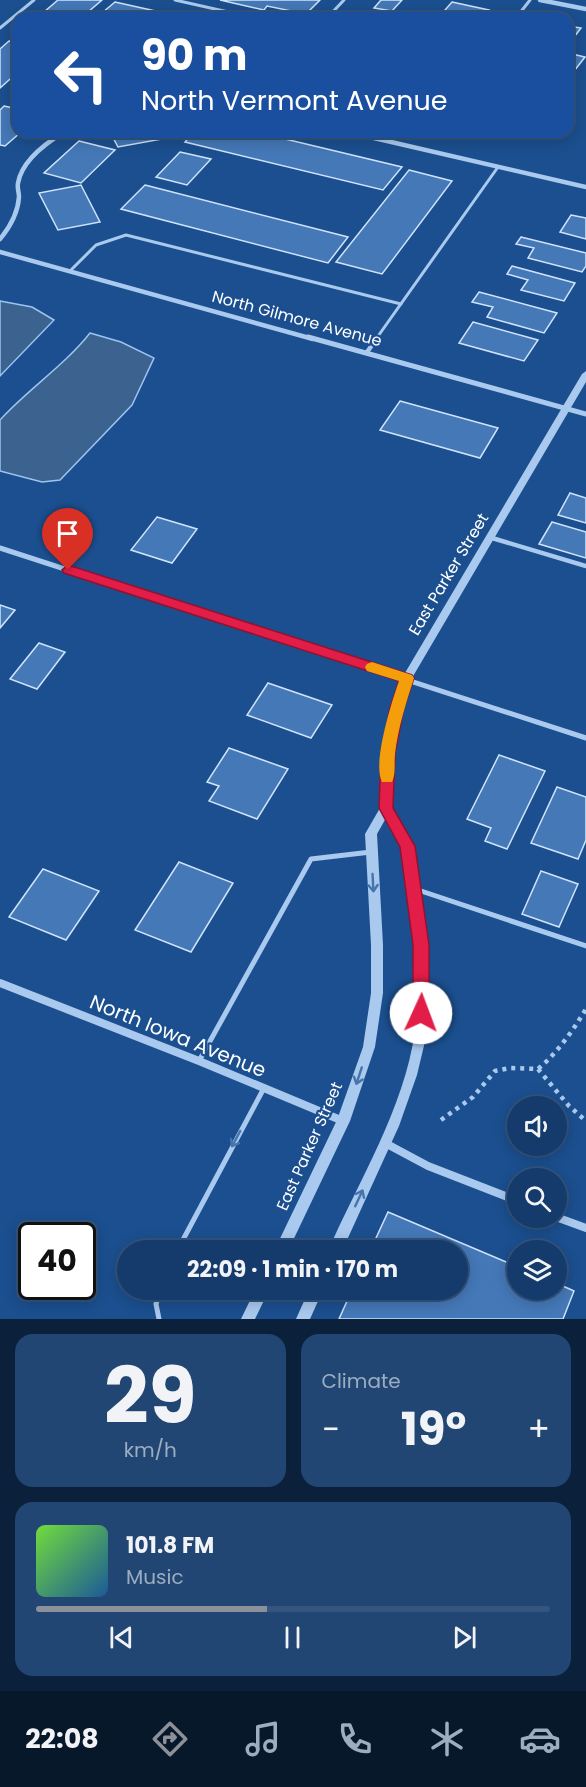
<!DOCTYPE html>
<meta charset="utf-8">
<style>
body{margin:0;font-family:Poppins,sans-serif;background:#214673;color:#f1f3f6;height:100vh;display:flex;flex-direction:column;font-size:22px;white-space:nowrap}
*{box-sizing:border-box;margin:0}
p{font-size:20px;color:#9dadc1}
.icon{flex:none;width:33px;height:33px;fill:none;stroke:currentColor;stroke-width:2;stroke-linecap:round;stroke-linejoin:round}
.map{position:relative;height:1319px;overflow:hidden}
.side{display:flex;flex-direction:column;gap:15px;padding:15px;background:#0b203b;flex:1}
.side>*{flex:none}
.hud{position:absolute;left:12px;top:12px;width:562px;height:126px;border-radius:18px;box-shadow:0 3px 15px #0003,0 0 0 2px #33557e;background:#1a4fa0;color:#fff;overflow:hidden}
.buttons{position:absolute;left:507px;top:1096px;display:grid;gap:12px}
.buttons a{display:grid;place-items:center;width:60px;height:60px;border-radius:50%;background:#143b6b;box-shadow:0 3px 15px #0003,0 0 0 2px #33557e;font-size:30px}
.speed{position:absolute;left:18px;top:1222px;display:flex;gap:12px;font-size:30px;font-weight:700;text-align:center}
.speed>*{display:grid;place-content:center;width:78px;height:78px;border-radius:50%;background:#143b6b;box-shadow:0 3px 15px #0003,0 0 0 2px #33557e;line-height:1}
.speed .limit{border:3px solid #111;border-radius:9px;background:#fff;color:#111}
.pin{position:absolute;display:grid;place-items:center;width:51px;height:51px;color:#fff;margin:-62px -26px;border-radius:50% 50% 50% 0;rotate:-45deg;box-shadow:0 0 6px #0007}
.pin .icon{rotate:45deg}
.me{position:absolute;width:66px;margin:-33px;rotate:2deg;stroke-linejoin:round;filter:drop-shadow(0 0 4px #0008)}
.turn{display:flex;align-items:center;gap:21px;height:126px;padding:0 30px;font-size:27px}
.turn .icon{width:78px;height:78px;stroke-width:2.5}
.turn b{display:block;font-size:42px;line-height:51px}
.big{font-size:45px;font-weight:700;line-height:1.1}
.side .widget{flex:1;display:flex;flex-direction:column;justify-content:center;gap:9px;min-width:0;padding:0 21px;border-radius:18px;background:#214673}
.side .dial{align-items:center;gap:0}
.dial b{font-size:78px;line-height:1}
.song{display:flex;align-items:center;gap:18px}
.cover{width:72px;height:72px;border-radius:9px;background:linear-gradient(135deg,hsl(100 70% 55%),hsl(210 70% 35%))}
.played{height:6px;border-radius:3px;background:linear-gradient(90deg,#8c9099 45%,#33557e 45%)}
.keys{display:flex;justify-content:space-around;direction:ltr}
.heat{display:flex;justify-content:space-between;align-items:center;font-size:33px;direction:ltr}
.side .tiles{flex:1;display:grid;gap:15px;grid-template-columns:1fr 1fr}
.widget:last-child{grid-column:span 2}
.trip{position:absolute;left:117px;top:1240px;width:351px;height:60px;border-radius:30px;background:#143b6b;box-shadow:0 3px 15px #0003,0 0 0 2px #33557e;font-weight:700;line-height:60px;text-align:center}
.menu{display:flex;height:96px;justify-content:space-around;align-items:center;background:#08182b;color:#9dadc1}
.menu .icon{width:42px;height:42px}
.menu .active{color:#8c9099}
.menu b{font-size:27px;color:#f1f3f6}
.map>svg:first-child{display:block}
.water{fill:#3c6290;stroke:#9cc4f0;stroke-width:1.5}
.building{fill:#4478b7;stroke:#cfe3fa;stroke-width:1.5}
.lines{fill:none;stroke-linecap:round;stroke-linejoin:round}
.path{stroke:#a9c9ee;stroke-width:4.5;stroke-dasharray:4 5;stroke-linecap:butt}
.service-far2{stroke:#a9c9ee;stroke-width:3}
.service-far1{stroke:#a9c9ee;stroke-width:4.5}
.service{stroke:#a9c9ee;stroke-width:5}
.minor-far2{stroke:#a9c9ee;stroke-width:4.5}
.minor-far1{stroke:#a9c9ee;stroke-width:5}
.minor{stroke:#a9c9ee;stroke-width:8}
.tertiary{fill:#a9c9ee;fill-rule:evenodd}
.oneway{stroke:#4674ac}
.route{fill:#e11d48;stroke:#92132f;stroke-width:1.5}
.slow{fill:#f59e0b}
.labels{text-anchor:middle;stroke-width:4.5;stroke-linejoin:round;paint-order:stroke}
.street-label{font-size:16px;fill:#fff;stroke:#1b4f8f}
.near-street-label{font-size:20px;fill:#fff;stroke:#1b4f8f}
</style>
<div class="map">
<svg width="586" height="1319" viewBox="0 0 586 1319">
<rect width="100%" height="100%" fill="#1b4f8f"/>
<!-- water -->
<g class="water">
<path d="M0,301L32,307L54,320L0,376Z"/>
<path d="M90,333L121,342L154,358L132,405L60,480L42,482L0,471V420C28,389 64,366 90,333Z"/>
</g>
<!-- building -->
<g class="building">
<path d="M58,0H102L81,18H37Z"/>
<path d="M220,0H320L306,14L267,6L264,10Z"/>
<path d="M381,0H402L392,11L374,8Z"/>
<path d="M115,2L187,18H96Z"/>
<path d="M452,2L489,10L482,18H438Z"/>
<path d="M371,11L403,18H365Z"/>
<path d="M568,26L581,28L568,45Z"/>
<path d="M9,41L18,43V72L0,88V49Z"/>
<path d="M568,53L585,57L571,75H568Z"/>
<path d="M4,106L18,109V132H21L5,146L0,145V110Z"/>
<path d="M110,132H182L184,135L118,147Z"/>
<path d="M194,132H256L402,167L383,190L185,142Z"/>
<path d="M79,141L115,150L81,183L44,173Z"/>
<path d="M180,152L211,159L187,185L156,177Z"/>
<path d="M409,170L452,181L382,274L336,262Z"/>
<path d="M81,185L100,222L58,230L39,193Z"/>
<path d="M145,185L348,237L328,263L121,209Z"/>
<path d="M571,215L586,218V239L560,232Z"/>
<path d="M521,237L586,253V266L582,272L528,258L534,248L516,244Z"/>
<path d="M512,266L575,283L564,301L521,290L528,280L507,274Z"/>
<path d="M479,292L557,313L544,333L487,317L493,307L472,302Z"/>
<path d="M473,322L538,340L524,361L459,343Z"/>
<path d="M400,401L498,428L480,458L380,430Z"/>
<path d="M570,493L586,498V523L558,515Z"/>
<path d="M157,517L197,529L172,563L131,550Z"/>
<path d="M552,522L586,532V558L539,544Z"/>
<path d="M0,605L15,610L0,628Z"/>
<path d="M39,643L65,652L37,689L10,679Z"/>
<path d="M268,683L332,705L311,738L247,715Z"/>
<path d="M229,748L288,769L257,819L209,801L219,786L207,782Z"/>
<path d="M499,755L545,771L507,849L485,841L491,828L467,819Z"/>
<path d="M557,787L586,797V840L578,859L531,843Z"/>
<path d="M179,862L233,883L191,952L135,930Z"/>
<path d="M43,869L99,891L66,940L9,917Z"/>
<path d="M541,871L578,884L559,927L522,914Z"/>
<path d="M388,1212L518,1267V1290H556V1283L574,1291L563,1319H339L352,1290H458V1251H370Z"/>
</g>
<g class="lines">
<!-- path -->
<g class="path">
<path d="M538,1069L569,1106L586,1121"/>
<path d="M441,1120L473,1097L495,1071L510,1068L538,1069C558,1052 572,1032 586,1009"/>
</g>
<!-- service-far2 -->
<g class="service-far2">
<path d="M175,0L255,18"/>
<path d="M327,18L344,0"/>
<path d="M516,18L530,0"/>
<path d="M0,28L34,0"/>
<path d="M70,271L96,245L126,235L401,304"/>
<path d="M376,339L498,167"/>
</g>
<!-- service-far1 -->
<g class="service-far1">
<path d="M367,352L378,337"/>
<path d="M492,538L586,566"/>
</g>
<!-- service -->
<g class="service">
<path d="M415,889L586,946"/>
<path d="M199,1061L311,859L371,852"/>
<path d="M177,1251L264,1088"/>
<path d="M159,1319L156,1304L160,1290"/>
</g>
<!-- minor-far2 -->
<g class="minor-far2">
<path d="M540,0L586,9"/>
<path d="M348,132L586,187"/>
<path d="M0,239C10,227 18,212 19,197C19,192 17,188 18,183C22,160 46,143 64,132"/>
<path d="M0,252L313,339"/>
</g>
<!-- minor-far1 -->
<g class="minor-far1">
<path d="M308,337L586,414"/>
<path d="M0,548L586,738"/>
</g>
<!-- minor -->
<g class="minor">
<path d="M0,983L199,1061L343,1121"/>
<path d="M385,1143L428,1166L518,1201"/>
<path d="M556,1217L586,1228"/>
</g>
<!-- tertiary -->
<g class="tertiary">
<path d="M586,371V382L412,678L402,708L394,753L392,808L411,843L419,875L429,968V1001L427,1033L417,1075L399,1126L342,1251H328C359,1180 404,1109 415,1031C420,994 416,956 412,918C407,880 407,851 386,818L377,834L383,945V993L375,1047L350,1121L288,1251H274L337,1120L363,1047L371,993V945L365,834L380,808L382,753L392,708L402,678L582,374Z"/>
<path d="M255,1290H269L255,1319H241Z"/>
<path d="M309,1290H323L310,1319H296Z"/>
</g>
</g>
<!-- one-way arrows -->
<defs><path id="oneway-shaft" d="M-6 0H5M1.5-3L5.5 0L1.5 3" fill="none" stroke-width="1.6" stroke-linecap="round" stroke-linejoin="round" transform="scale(1.5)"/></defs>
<g class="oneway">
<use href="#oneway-shaft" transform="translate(373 883) rotate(87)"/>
<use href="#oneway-shaft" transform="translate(359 1076) rotate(108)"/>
<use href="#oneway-shaft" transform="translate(236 1139) rotate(118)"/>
<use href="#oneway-shaft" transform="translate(359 1198) rotate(-65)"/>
</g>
<!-- route -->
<path class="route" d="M68,565L412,675L414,678L404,708L395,753L393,808L415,846L429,945V1013L427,1018L421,1020L415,1018L413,1013V945L400,847L379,808L381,753L390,708L399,681L64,573L62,570Z"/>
<!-- slow -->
<path class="slow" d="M372,662L412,675L414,678C406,703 398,728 395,754C394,763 396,774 392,782H382C372,763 392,701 399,681L367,671L365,667L367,664Z"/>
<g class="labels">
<!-- street labels -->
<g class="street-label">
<text transform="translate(297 318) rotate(15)" y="6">North Gilmore Avenue</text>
<text transform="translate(448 574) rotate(-59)" y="6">East Parker Street</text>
<text transform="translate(309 1146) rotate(-66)" y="6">East Parker Street</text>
</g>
<!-- near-street labels -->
<g class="near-street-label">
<text transform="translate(178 1036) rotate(22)" y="7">North Iowa Avenue</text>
</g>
</g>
</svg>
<div class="buttons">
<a><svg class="icon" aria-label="sound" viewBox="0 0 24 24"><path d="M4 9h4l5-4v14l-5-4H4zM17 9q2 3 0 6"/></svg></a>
<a><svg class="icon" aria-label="search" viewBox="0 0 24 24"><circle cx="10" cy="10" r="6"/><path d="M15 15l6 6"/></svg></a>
<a><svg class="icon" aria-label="layers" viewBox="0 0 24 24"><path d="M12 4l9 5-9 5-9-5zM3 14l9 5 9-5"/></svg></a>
</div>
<div class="speed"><div class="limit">40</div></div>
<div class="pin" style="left:68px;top:570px;background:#d93025"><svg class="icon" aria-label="arrive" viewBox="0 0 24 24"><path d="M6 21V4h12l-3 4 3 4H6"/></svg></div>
<svg class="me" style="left:421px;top:1013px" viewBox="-20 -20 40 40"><circle r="19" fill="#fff"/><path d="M0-13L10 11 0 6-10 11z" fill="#e11d48"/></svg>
<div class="trip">22:09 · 1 min · 170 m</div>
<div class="hud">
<div class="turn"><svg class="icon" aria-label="left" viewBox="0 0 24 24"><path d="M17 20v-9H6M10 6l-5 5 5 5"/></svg><div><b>90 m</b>North Vermont Avenue</div></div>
</div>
</div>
<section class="side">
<div class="tiles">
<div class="widget dial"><b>29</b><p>km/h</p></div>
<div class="widget"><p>Climate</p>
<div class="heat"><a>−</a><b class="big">19°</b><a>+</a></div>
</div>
<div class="widget">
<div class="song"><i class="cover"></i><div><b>101.8 FM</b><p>Music</p></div></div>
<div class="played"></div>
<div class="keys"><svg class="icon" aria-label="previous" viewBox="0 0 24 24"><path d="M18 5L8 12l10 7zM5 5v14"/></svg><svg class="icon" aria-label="pause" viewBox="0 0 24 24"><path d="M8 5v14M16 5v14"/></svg><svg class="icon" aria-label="next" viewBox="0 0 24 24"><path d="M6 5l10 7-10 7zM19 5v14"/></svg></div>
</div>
</div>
</section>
<nav class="menu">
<b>22:08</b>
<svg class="icon active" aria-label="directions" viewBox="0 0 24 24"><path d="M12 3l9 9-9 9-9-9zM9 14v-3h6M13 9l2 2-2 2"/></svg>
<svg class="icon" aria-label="music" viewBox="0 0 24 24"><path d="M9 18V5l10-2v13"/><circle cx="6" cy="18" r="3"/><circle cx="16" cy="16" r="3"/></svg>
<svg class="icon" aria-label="phone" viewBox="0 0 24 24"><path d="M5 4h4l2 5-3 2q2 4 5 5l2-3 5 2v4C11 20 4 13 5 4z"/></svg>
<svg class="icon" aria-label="climate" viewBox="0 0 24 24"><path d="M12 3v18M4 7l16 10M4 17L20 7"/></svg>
<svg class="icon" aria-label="car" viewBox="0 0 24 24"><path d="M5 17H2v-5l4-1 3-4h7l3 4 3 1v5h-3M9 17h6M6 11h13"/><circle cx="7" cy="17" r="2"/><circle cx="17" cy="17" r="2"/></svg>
</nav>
